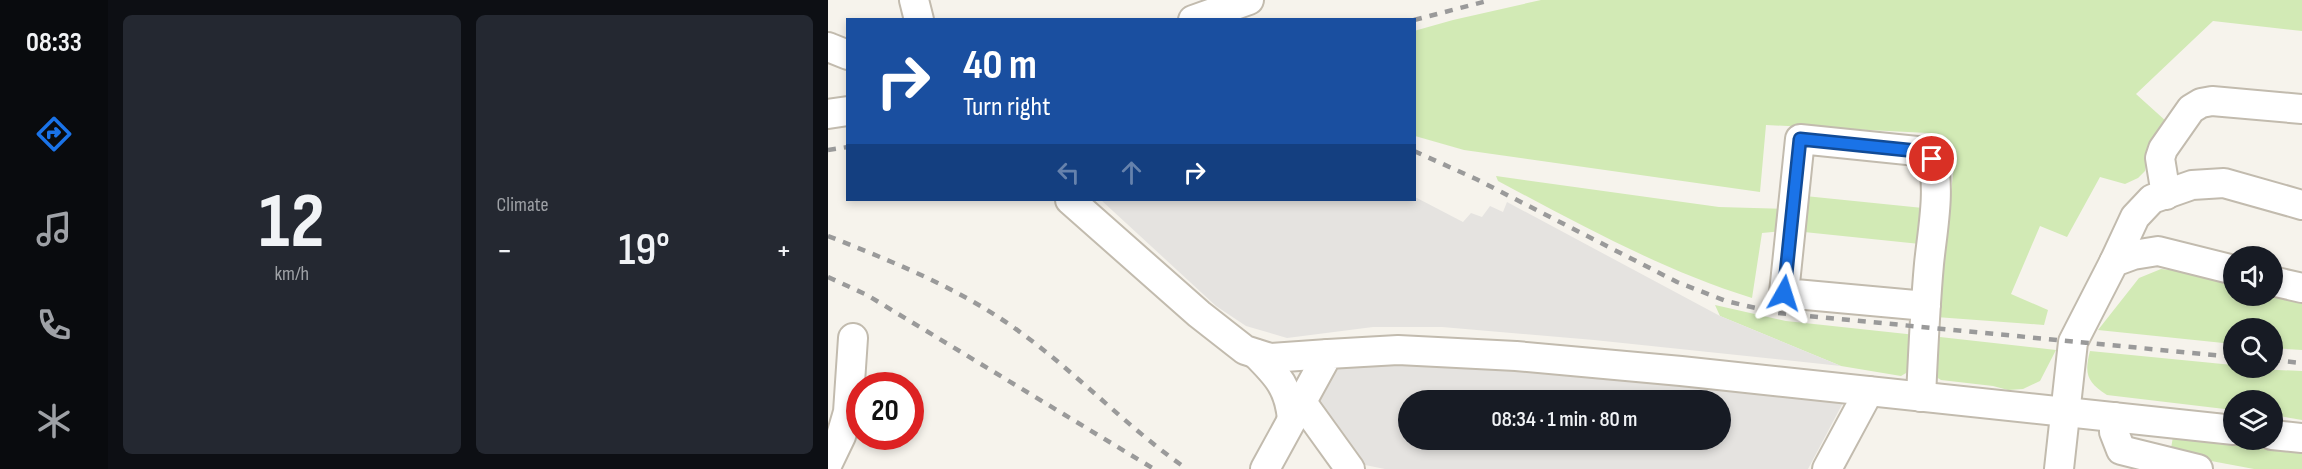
<!DOCTYPE html>
<meta charset="utf-8">
<style>
body{margin:0;font-family:"Sofia Sans Condensed",sans-serif;background:#242831;color:#f1f3f6;height:100vh;display:flex;flex-direction:column;font-size:22px;white-space:nowrap}
*{box-sizing:border-box;margin:0}
p{font-size:20px;color:#9ea1a6}
.icon{flex:none;width:33px;height:33px;fill:none;stroke:currentColor;stroke-width:2;stroke-linecap:round;stroke-linejoin:round}
.map{position:relative;flex:1;overflow:hidden}
.panel{display:flex;flex-direction:column;gap:15px;padding:15px;background:#0d0f14;width:720px}
.panel>*{flex:none}
.hud{position:absolute;left:18px;top:18px;width:570px;height:183px;border-radius:0px;box-shadow:0 3px 9px #0003;background:#1a4fa0;color:#fff;overflow:hidden}
.fabs{position:absolute;left:1395px;top:246px;display:grid;gap:12px}
.fabs a{display:grid;place-items:center;width:60px;height:60px;border-radius:50%;background:#171b24;box-shadow:0 3px 9px #0003;font-size:30px}
.speed{position:absolute;left:18px;top:372px;display:flex;gap:12px;font-size:30px;font-weight:700;text-align:center}
.speed>*{display:grid;place-content:center;width:78px;height:78px;border-radius:50%;background:#171b24;box-shadow:0 3px 9px #0003;line-height:1}
.speed .limit{border:9px solid #d22;background:#fff;color:#111}
.pin{position:absolute;display:grid;place-items:center;width:51px;height:51px;color:#fff;margin:-26px;border:3px solid #fff;border-radius:50%;box-shadow:0 2px 6px #0007}
.me{position:absolute;width:66px;margin:-33px;rotate:6deg;stroke-linejoin:round;filter:drop-shadow(0 0 4px #0008)}
.turn{display:flex;align-items:center;gap:21px;height:126px;padding:0 18px;font-size:27px}
.turn .icon{width:78px;height:78px;stroke-width:2.5}
.turn b{display:block;font-size:42px;line-height:51px}
.lanes{display:flex;align-items:center;height:57px;padding:0 18px;background:#0003;justify-content:center;gap:30px;direction:ltr}
.lanes .off{opacity:.35}
.big{font-size:45px;font-weight:600;line-height:1.1}
.panel .widget{flex:1;display:flex;flex-direction:column;justify-content:center;gap:9px;min-width:0;padding:0 21px;border-radius:9px;background:#242831}
.panel .dial{align-items:center;gap:0}
.dial b{font-size:78px;line-height:1}
.heat{display:flex;justify-content:space-between;align-items:center;font-size:33px;direction:ltr}
.panel .tiles{flex:1;display:grid;gap:15px;grid-template-columns:repeat(2,1fr)}
.trip{position:absolute;left:570px;top:390px;width:333px;height:60px;border-radius:30px;background:#171b24;box-shadow:0 3px 9px #0003;font-weight:600;line-height:60px;text-align:center}
main{display:flex;flex:1;min-height:0}
.dock{display:flex;flex-direction:column;width:108px;justify-content:space-around;align-items:center;background:#090b0e;color:#9ea1a6}
.dock .icon{width:42px;height:42px}
.dock .current{color:#1a73e8}
.dock b{font-size:27px;color:#f1f3f6}
.map>svg:first-child{display:block}
.green{fill:#d2eab5}
.parking{fill:#e5e3e0;fill-rule:evenodd}
.lines{fill:none;stroke-linecap:round;stroke-linejoin:round}
.minor-casing{stroke:#c2bbae;stroke-width:32}
.minor{stroke:#fff;stroke-width:28}
.rail{stroke:#9a9a9a;stroke-width:4.5;stroke-dasharray:8 8;stroke-linecap:butt}
.route-casing{stroke:#114b97;stroke-width:15}
.route{stroke:#1a73e8;stroke-width:10}
</style>
<main>
<nav class="dock">
<b>08:33</b>
<svg class="icon current" aria-label="directions" viewBox="0 0 24 24"><path d="M12 3l9 9-9 9-9-9zM9 14v-3h6M13 9l2 2-2 2"/></svg>
<svg class="icon" aria-label="music" viewBox="0 0 24 24"><path d="M9 18V5l10-2v13"/><circle cx="6" cy="18" r="3"/><circle cx="16" cy="16" r="3"/></svg>
<svg class="icon" aria-label="phone" viewBox="0 0 24 24"><path d="M5 4h4l2 5-3 2q2 4 5 5l2-3 5 2v4C11 20 4 13 5 4z"/></svg>
<svg class="icon" aria-label="climate" viewBox="0 0 24 24"><path d="M12 3v18M4 7l16 10M4 17L20 7"/></svg>
</nav>
<section class="panel">
<div class="tiles">
<div class="widget dial"><b>12</b><p>km/h</p></div>
<div class="widget"><p>Climate</p>
<div class="heat"><a>−</a><b class="big">19°</b><a>+</a></div>
</div>
</div>
</section>
<div class="map">
<svg width="1474" height="469" viewBox="0 0 1474 469">
<rect width="100%" height="100%" fill="#f6f3ec"/>
<!-- green -->
<g class="green">
<path d="M713,0H1474V31L1385,21L1308,94L1339,122L1320,156L1317,171L1310,178L1297,184L1272,177L1239,237L1212,226L1183,294L1220,310L1216,325L1108,317L1128,150L1115,135L1100,133L938,125L932,192L636,150L587,136L586,31L625,20Z"/>
<path d="M668,176L891,207L958,209L956,231L934,233L924,298C834,270 753,225 670,181Z"/>
<path d="M977,196L1095,208L1092,244L976,232Z"/>
<path d="M1333,269L1361,272L1405,283L1406,296L1445,294L1474,302V350L1445,348L1444,328H1406L1405,344L1270,330L1311,278Z"/>
<path d="M887,305L958,321L1088,335L1085,369L1073,376L1013,366L892,316Z"/>
<path d="M1103,336L1228,350L1212,381L1195,389L1180,390L1165,386L1113,380L1105,375Z"/>
<path d="M1262,351L1405,365L1406,368L1474,371V420L1445,415L1444,400H1406L1405,410L1279,395C1259,382 1256,374 1262,351Z"/>
<path d="M1345,437L1474,453V469H1426L1351,455L1343,448Z"/>
</g>
<!-- parking -->
<g class="parking">
<path d="M587,197L635,222L643,213L654,217L662,206L675,212L679,202L892,316L1013,366L766,340L614,327H545L459,338L418,326L388,306L273,200H586Z"/>
<path d="M560,357L1018,397L980,469H557L537,465L487,394L503,368ZM580,400H892V440H580Z"/>
</g>
<g class="lines">
<!-- minor casing -->
<g class="minor-casing">
<g id="minor">
<path d="M86,0L91,20"/>
<path d="M365,20L421,0"/>
<path d="M0,47L20,55"/>
<path d="M0,114L20,111"/>
<path d="M1338,195L1332,158L1335,149L1363,109L1373,103L1384,101L1474,109"/>
<path d="M242,200L371,314L417,350L442,358L500,354"/>
<path d="M1286,262L1307,217L1324,199L1364,185L1396,183L1474,205"/>
<path d="M1444,281L1474,288"/>
<path d="M428,354C450,376 461,388 464,419"/>
<path d="M1093,397C1095,353 1097,308 1101,264C1104,233 1113,189 1104,159L1089,151L972,139L956,293L1098,306"/>
<path d="M473,401L522,469"/>
<path d="M1286,417V432L1293,450L1370,469"/>
<path d="M1444,435L1474,438"/>
<path d="M0,463L13,436L20,412L25,338"/>
<path d="M437,469L500,354L570,350L688,356L853,371L1406,430"/>
<path d="M999,469L1041,391"/>
<path d="M1231,469L1245,342L1286,262L1305,255L1330,251L1406,270"/>
</g>
</g>
<!-- minor -->
<use href="#minor" class="minor"/>
<!-- rail -->
<g class="rail">
<path d="M586,20L663,0"/>
<path d="M0,150L20,147"/>
<path d="M586,151L648,179L849,282L898,301L949,313L1406,357"/>
<path d="M0,236C68,263 136,290 196,335C253,377 301,429 359,469"/>
<path d="M0,277L39,295L326,469"/>
<path d="M1444,360L1474,363"/>
</g>
</g>
<g class="lines">
<!-- route casing -->
<g class="route-casing">
<path id="route" d="M956,293L972,139L1089,151L1104,159"/>
</g>
<!-- route -->
<use href="#route" class="route"/>
</g>
</svg>
<div class="fabs">
<a><svg class="icon" aria-label="sound" viewBox="0 0 24 24"><path d="M4 9h4l5-4v14l-5-4H4zM17 9q2 3 0 6"/></svg></a>
<a><svg class="icon" aria-label="search" viewBox="0 0 24 24"><circle cx="10" cy="10" r="6"/><path d="M15 15l6 6"/></svg></a>
<a><svg class="icon" aria-label="layers" viewBox="0 0 24 24"><path d="M12 4l9 5-9 5-9-5zM3 14l9 5 9-5"/></svg></a>
</div>
<div class="speed"><div class="limit">20</div></div>
<div class="pin" style="left:1104px;top:159px;background:#d93025"><svg class="icon" aria-label="arrive" viewBox="0 0 24 24"><path d="M6 21V4h12l-3 4 3 4H6"/></svg></div>
<svg class="me" style="left:956px;top:293px" viewBox="-20 -20 40 40"><path d="M0-17L14 15 0 8-14 15z" fill="#1a73e8" stroke="#fff" stroke-width="4"/></svg>
<div class="trip">08:34 · 1 min · 80 m</div>
<div class="hud">
<div class="turn"><svg class="icon" aria-label="right" viewBox="0 0 24 24"><path d="M7 20v-9h11M14 6l5 5-5 5"/></svg><div><b>40 m</b>Turn right</div></div>
<div class="lanes"><svg class="icon off" aria-label="left" viewBox="0 0 24 24"><path d="M17 20v-9H6M10 6l-5 5 5 5"/></svg><svg class="icon off" aria-label="ahead" viewBox="0 0 24 24"><path d="M12 20V5M6 11l6-6 6 6"/></svg><svg class="icon" aria-label="right" viewBox="0 0 24 24"><path d="M7 20v-9h11M14 6l5 5-5 5"/></svg></div>
</div>
</div>
</main>
